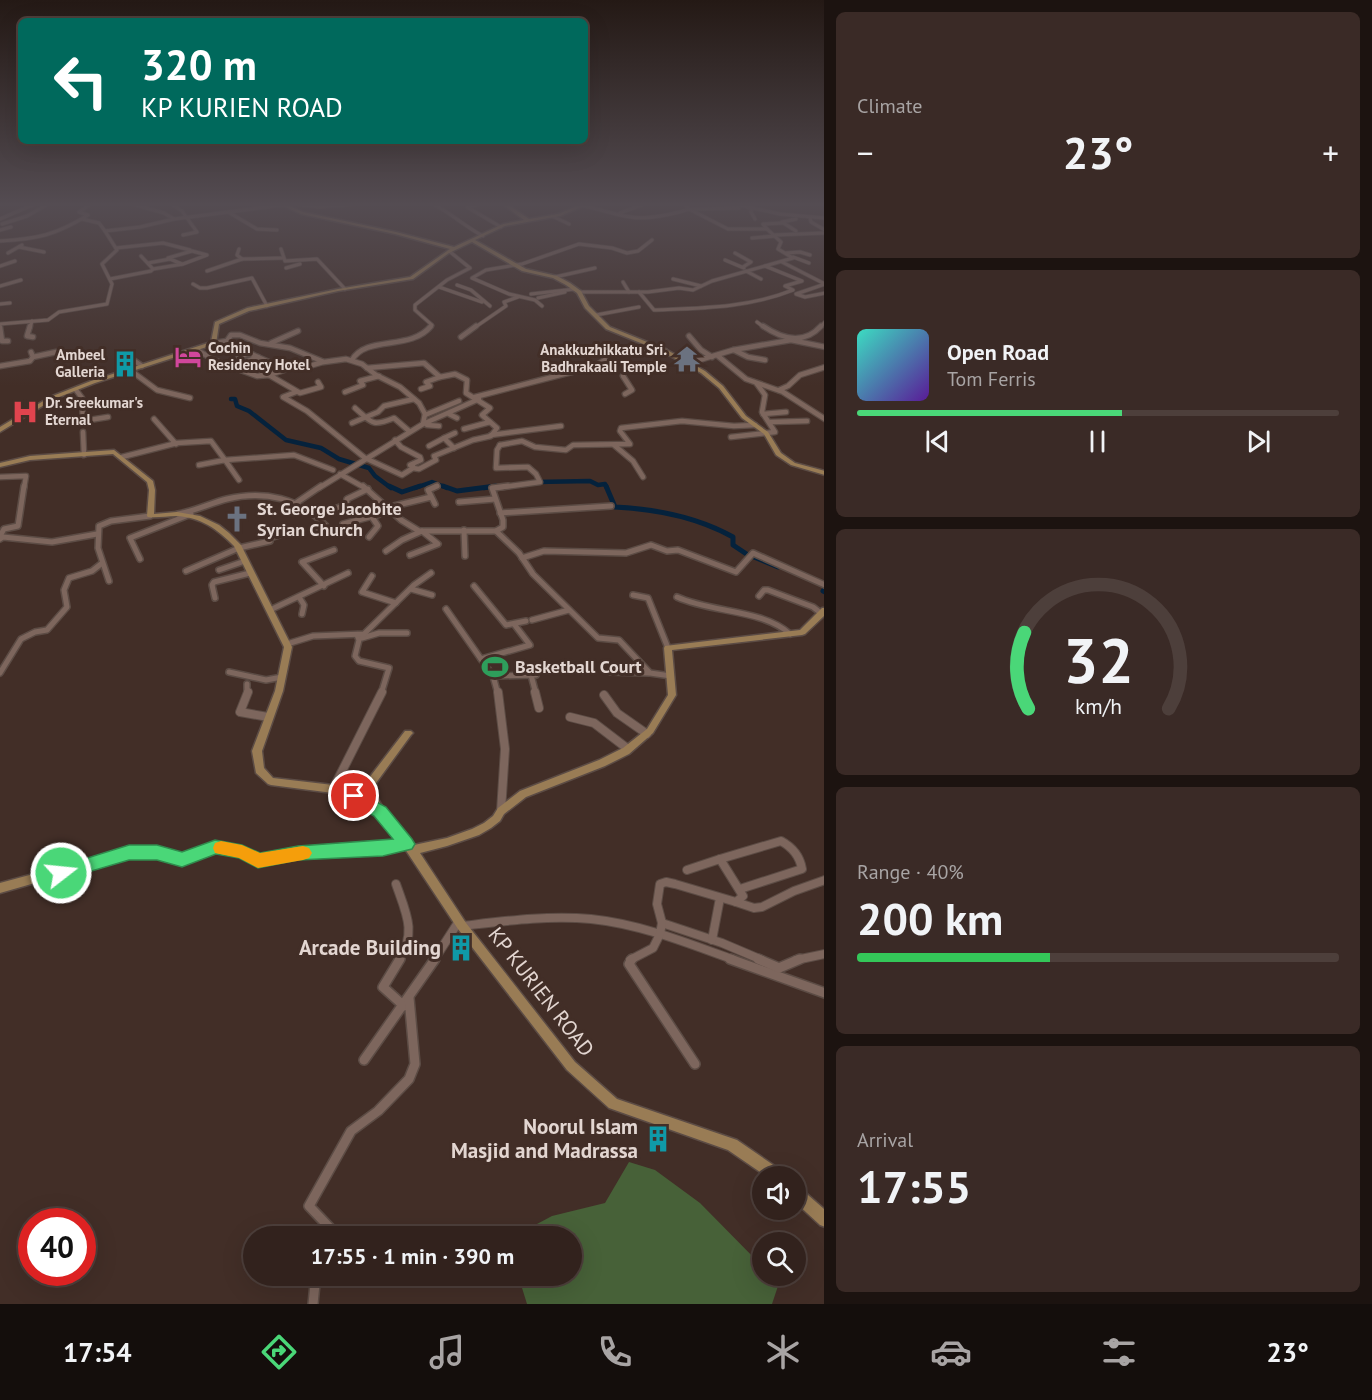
<!DOCTYPE html>
<meta charset="utf-8">
<style>
body{margin:0;font-family:"PT Sans",sans-serif;background:#3a2a26;color:#f1f3f6;height:100vh;display:flex;flex-direction:column;font-size:22px;white-space:nowrap}
*{box-sizing:border-box;margin:0}
p{font-size:20px;color:#a8a4a4}
.icon{flex:none;width:33px;height:33px;fill:none;stroke:currentColor;stroke-width:2;stroke-linecap:round;stroke-linejoin:round}
.map{position:relative;flex:1;overflow:hidden}
.side{display:flex;flex-direction:column;gap:12px;padding:12px;background:#1c1310;width:548px}
.side>*{flex:none}
.guide{position:absolute;left:18px;top:18px;width:570px;height:126px;border-radius:9px;box-shadow:0 6px 24px #0002,0 0 0 2px #4d3f3b;background:#00695c;color:#fff;overflow:hidden}
.fabs{position:absolute;left:752px;top:1166px;display:grid;gap:12px}
.fabs a{display:grid;place-items:center;width:54px;height:54px;border-radius:50%;background:#32221d;box-shadow:0 6px 24px #0002,0 0 0 2px #4d3f3b;font-size:30px}
.speed{position:absolute;left:18px;top:1208px;display:flex;gap:12px;font-size:30px;font-weight:700;text-align:center}
.speed>*{display:grid;place-content:center;width:78px;height:78px;border-radius:50%;background:#32221d;box-shadow:0 6px 24px #0002,0 0 0 2px #4d3f3b;line-height:1}
.speed .limit{border:9px solid #d22;background:#fff;color:#111}
.pin{position:absolute;display:grid;place-items:center;width:51px;height:51px;color:#fff;margin:-26px;border:3px solid #fff;border-radius:50%;box-shadow:0 2px 6px #0007}
.me{position:absolute;width:66px;margin:-33px;rotate:74deg;stroke-linejoin:round;filter:drop-shadow(0 0 4px #0008)}
.turn{display:flex;align-items:center;gap:21px;height:126px;padding:0 24px;font-size:27px}
.turn .icon{width:78px;height:78px;stroke-width:2.5}
.turn b{display:block;font-size:42px;line-height:51px}
.big{font-size:45px;font-weight:600;line-height:1.1}
.side .widget{flex:1;display:flex;flex-direction:column;justify-content:center;gap:9px;min-width:0;padding:0 21px;border-radius:9px;background:#3a2a26}
.side .dial{align-items:center;gap:0}
.dial svg{height:156px;overflow:visible;fill:none;stroke:#4d3f3b;stroke-width:7;stroke-linecap:round;text-anchor:middle}
.dial text{fill:#f1f3f6;stroke:none}
.song{display:flex;align-items:center;gap:18px}
.cover{width:72px;height:72px;border-radius:9px;background:linear-gradient(135deg,hsl(170 70% 55%),hsl(270 70% 35%))}
.played{height:6px;border-radius:3px;background:linear-gradient(90deg,#4ad778 55%,#4d3f3b 55%)}
.keys{display:flex;justify-content:space-around;direction:ltr}
.heat{display:flex;justify-content:space-between;align-items:center;font-size:33px;direction:ltr}
.charge{height:9px;border-radius:4px;background:linear-gradient(90deg,#34c759 40%,#4d3f3b 0)}
.trip{position:absolute;left:243px;top:1226px;width:339px;height:60px;border-radius:30px;background:#32221d;box-shadow:0 6px 24px #0002,0 0 0 2px #4d3f3b;font-weight:600;line-height:60px;text-align:center}
.dock{display:flex;height:96px;justify-content:space-around;align-items:center;background:#140e0c;color:#a8a4a4}
.dock .icon{width:42px;height:42px}
.dock .current{color:#4ad778}
.dock b{font-size:27px;color:#f1f3f6}
main{display:flex;flex:1;min-height:0}
.map>svg:first-child{display:block}
.green{fill:#476138}
.lines{fill:none;stroke-linecap:round;stroke-linejoin:round}
.canal-far1{stroke:#05223c;stroke-width:4.5}
.canal{stroke:#05223c;stroke-width:5}
.street-far4-casing{stroke:#5c4c45;stroke-width:4.5}
.street-far3-casing{stroke:#5c4c45;stroke-width:7}
.street-far2-casing{stroke:#5c4c45;stroke-width:8}
.street-far1-casing{stroke:#5c4c45;stroke-width:10}
.street-casing{stroke:#5c4c45;stroke-width:12}
.secondary-casing{stroke:#5c4c45;stroke-width:3}
.street-far4{stroke:#7d665d;stroke-width:3}
.street-far3{stroke:#7d665d;stroke-width:4.5}
.street-far2{stroke:#7d665d;stroke-width:5}
.street-far1{stroke:#7d665d;stroke-width:8}
.street{stroke:#7d665d;stroke-width:9}
.secondary{fill:#997c55;fill-rule:evenodd}
.route{fill:#4ad778;stroke:#308c4e;stroke-width:1.5}
.slow{fill:#f59e0b}
.labels{text-anchor:middle;stroke-width:6;stroke-linejoin:round;paint-order:stroke}
.far-poi-label{font-size:15px;font-weight:bold;fill:#e3d6d1;stroke:#422e27;text-anchor:start}
.poi-label{font-size:18px;font-weight:bold;fill:#e3d6d1;stroke:#422e27;text-anchor:start}
.near-poi-label{font-size:21px;font-weight:bold;fill:#e3d6d1;stroke:#422e27;text-anchor:end}
.near-street-label{font-size:21px;fill:#e3d6d1;stroke:#422e27}
</style>
<main>
<div class="map">
<svg width="825" height="1304" viewBox="0 0 825 1304">
<rect width="100%" height="100%" fill="#422e27"/>
<!-- green -->
<path class="green" d="M629,1162L655,1170L700,1203L762,1266V1275H771L779,1283L772,1304H527L518,1275H572V1236H532L537,1224L552,1216L605,1203Z"/>
<g class="lines">
<!-- canal-far1 -->
<g class="canal-far1">
<path d="M231,399H235L237,406L249,411L286,440L321,448L339,459L369,468L375,476L391,488"/>
<path d="M536,482L590,481L598,485L605,484L607,488"/>
<path d="M415,488L432,482L447,488"/>
<path d="M484,488L496,486"/>
</g>
<!-- canal -->
<g class="canal">
<path d="M389,486L402,492L420,486"/>
<path d="M443,486L457,491L496,486"/>
<path d="M606,486L615,507C656,509 697,517 733,537V545L748,555"/>
<path d="M754,557L778,567"/>
<path d="M825,589L823,591L825,592"/>
</g>
<!-- street-far4 casing -->
<g class="street-far4-casing">
<g id="street-far4">
<path d="M129,203L164,213L174,219L282,205"/>
<path d="M170,203L182,211L197,232L183,235"/>
<path d="M289,203L319,207L370,203"/>
<path d="M431,203C450,212 464,226 483,236"/>
<path d="M484,203L467,207L501,227"/>
<path d="M730,203L780,214L825,218"/>
<path d="M749,208H752L751,212L755,219"/>
<path d="M689,209L686,205L699,203"/>
<path d="M692,209L739,208"/>
<path d="M230,213L257,229L277,230"/>
<path d="M620,213L644,204"/>
<path d="M552,216L569,224"/>
<path d="M810,218L811,222L825,230"/>
<path d="M0,219L37,203"/>
<path d="M82,219L99,223L105,231"/>
<path d="M796,219L782,222L796,231"/>
<path d="M2,224L27,216L50,203"/>
<path d="M767,229L763,224L783,223"/>
<path d="M0,230L11,227"/>
<path d="M774,235L825,233"/>
<path d="M752,238L775,236"/>
<path d="M0,241C37,239 56,235 88,215L79,212L92,203"/>
<path d="M19,247L44,252"/>
<path d="M116,248L163,243L190,250"/>
<path d="M239,249L237,255L242,259"/>
<path d="M281,249L285,261L317,259L345,289"/>
<path d="M8,253L22,245"/>
<path d="M735,253L751,262L743,267"/>
<path d="M786,253L800,252L810,255"/>
<path d="M793,257L809,263"/>
<path d="M725,260L744,268"/>
<path d="M782,262L825,284"/>
<path d="M148,263L170,259L182,264"/>
<path d="M0,266L15,261"/>
<path d="M286,268L300,264"/>
<path d="M153,269L183,264L207,255L192,251L168,258L170,259"/>
<path d="M207,271L242,259L283,258"/>
<path d="M746,271L761,279"/>
<path d="M555,277L595,268"/>
<path d="M110,279L151,271L153,269L141,256"/>
<path d="M673,279L701,286"/>
<path d="M623,282L629,292"/>
<path d="M193,284L200,288H207L252,278L267,306"/>
<path d="M825,284L796,294L805,297L825,293"/>
<path d="M457,285L471,290L490,306"/>
<path d="M0,286L21,280"/>
<path d="M439,287L482,302"/>
<path d="M579,292H648L679,288L693,290L712,281L793,258L778,249L781,242L767,229H728L689,209C675,214 645,220 631,217C615,215 600,209 584,206"/>
<path d="M639,292L654,310C702,308 748,308 793,290L785,286L802,281L765,266"/>
<path d="M531,294L575,289"/>
<path d="M538,298L565,292"/>
<path d="M0,304L10,303"/>
<path d="M542,306L535,300L509,294L472,278L486,270L522,264L579,244L612,248L627,253L638,251L652,240"/>
<path d="M596,315L639,307"/>
<path d="M757,322L765,328"/>
<path d="M0,324L48,320L59,312L107,304L112,284L102,264L117,250L105,231L140,227L174,219"/>
<path d="M30,328L32,321"/>
<path d="M430,328L432,325L415,310V305L447,280L470,268L449,251"/>
<path d="M474,328L506,306L504,302L518,297"/>
<path d="M820,328L825,322"/>
</g>
</g>
<!-- street-far3 casing -->
<g class="street-far3-casing">
<g id="street-far3">
<path d="M30,326L27,336L33,337"/>
<path d="M763,326C782,339 804,345 821,326"/>
<path d="M0,327L2,341H8"/>
<path d="M689,336L701,350L712,357"/>
<path d="M461,337L476,326"/>
<path d="M214,343L227,341L231,335H240L260,343L290,348L324,362L346,359L362,364L376,375L400,387L419,403L425,414L423,424L319,488"/>
<path d="M271,343L298,331"/>
<path d="M197,350L216,361L257,376L269,375L300,393L321,387L318,382"/>
<path d="M734,350L748,357L765,360"/>
<path d="M644,352L665,351"/>
<path d="M123,353L142,366"/>
<path d="M718,356L746,379L783,392L825,419"/>
<path d="M33,357L56,352"/>
<path d="M239,357L249,353L273,364L260,371L266,374"/>
<path d="M352,360C366,335 411,351 431,326"/>
<path d="M245,362L258,357"/>
<path d="M686,364L733,350L791,340L825,347"/>
<path d="M0,366L30,361L33,357L31,352"/>
<path d="M306,367L323,362"/>
<path d="M130,370L157,390L190,398"/>
<path d="M269,375L293,367"/>
<path d="M623,376L632,390L625,394"/>
<path d="M421,389L430,386L426,382L440,377"/>
<path d="M76,390L82,398L83,421L108,417"/>
<path d="M779,390L788,386L800,375L825,367"/>
<path d="M296,392L283,397L307,411L365,458L402,475L413,468L419,469L436,460L434,456L473,440L491,436L497,428L482,415L490,408L466,393L467,380L455,374L440,377L424,363L367,368"/>
<path d="M345,392L363,385L360,381L379,376"/>
<path d="M475,397L595,366L605,360"/>
<path d="M355,408C372,423 372,427 394,418L409,431"/>
<path d="M449,414L457,418"/>
<path d="M763,414L786,412"/>
<path d="M425,415L459,401"/>
<path d="M154,419L176,444"/>
<path d="M770,422L807,421"/>
<path d="M352,423L378,412L384,406L414,399"/>
<path d="M423,424L479,399"/>
<path d="M427,425L439,426"/>
<path d="M464,429L490,422"/>
<path d="M83,432L84,455"/>
<path d="M491,435L561,426"/>
<path d="M731,437L775,432L762,412L765,395L757,384"/>
<path d="M395,440L401,447L420,457L421,460L410,465L413,466"/>
<path d="M500,445L522,441L535,447L566,450L573,445L630,444L620,431L621,428L682,421L734,426L755,425"/>
<path d="M614,445L633,461L643,477"/>
<path d="M429,446L444,438"/>
<path d="M454,448L444,438L455,433"/>
<path d="M122,457L177,443L211,441L225,460L294,455L333,470"/>
<path d="M199,465L225,460L239,480"/>
<path d="M340,474L365,488"/>
<path d="M0,477L26,476L24,488"/>
<path d="M433,488L437,486"/>
<path d="M496,488L540,482L536,474L528,467L496,468L497,450L500,445"/>
</g>
</g>
<!-- street-far2 casing -->
<g class="street-far2-casing">
<g id="street-far2">
<path d="M363,486L401,520L419,531H496L519,553L533,574L598,638L619,640L650,673L671,676"/>
<path d="M459,502L495,499"/>
<path d="M296,503L321,486"/>
<path d="M435,504L428,490L437,486"/>
<path d="M390,507L431,497"/>
<path d="M334,509L346,505L347,499L368,489"/>
<path d="M500,513L611,506"/>
<path d="M178,514C195,511 211,503 227,499C264,490 300,498 326,526L319,529"/>
<path d="M343,524L392,511"/>
<path d="M464,530L465,556"/>
<path d="M496,531L503,527V520L492,488L508,486"/>
<path d="M0,536L4,529L18,526L24,486"/>
<path d="M369,537L378,526L372,517"/>
<path d="M0,539L3,537L52,542L97,534"/>
<path d="M386,551L402,540L422,531L438,544L410,555"/>
<path d="M522,558L544,551L626,553L651,545L667,551L678,550L736,572L753,553L825,585"/>
<path d="M140,559L130,538L191,514"/>
<path d="M219,570L245,561"/>
<path d="M186,571L239,548L270,541V538L289,532"/>
<path d="M372,576L362,592L396,603"/>
<path d="M109,581L98,548L99,526L111,521L150,516"/>
<path d="M324,586L302,562L334,550"/>
<path d="M474,586L506,625L526,621"/>
<path d="M411,589L432,595"/>
<path d="M633,595L648,598L668,648"/>
<path d="M759,596L764,590H768L813,607L822,614"/>
<path d="M299,597L304,605L302,614"/>
<path d="M677,597C712,613 762,609 790,634"/>
<path d="M215,598L212,585L214,582L250,573"/>
<path d="M446,609L481,659"/>
<path d="M270,610L348,573"/>
<path d="M532,620L569,610"/>
<path d="M357,635L359,640L355,656L359,661L389,668L381,694"/>
<path d="M362,638L379,633H407"/>
<path d="M287,644L313,636L364,634L414,585L431,573"/>
<path d="M229,672L266,680L282,677"/>
<path d="M610,672L649,673"/>
<path d="M0,673L21,639L35,632L47,630L67,607L64,590L69,578L92,571L101,564"/>
<path d="M531,675L536,694"/>
<path d="M493,676L536,675"/>
<path d="M247,684V694"/>
<path d="M498,694L493,676L481,659L530,645L514,624"/>
</g>
</g>
<!-- street-far1 casing -->
<g class="street-far1-casing">
<g id="street-far1">
<path d="M248,692L240,712L268,717"/>
<path d="M498,692L505,749L501,811"/>
<path d="M535,692L539,708"/>
<path d="M604,695L617,713L647,734"/>
<path d="M570,717L594,723L628,749"/>
<path d="M377,810L354,796L333,789L382,692"/>
<path d="M720,859L781,841C792,847 800,857 802,869L740,889"/>
<path d="M396,884C406,913 417,932 399,960"/>
<path d="M736,902L754,908L762,907L794,891L825,880"/>
<path d="M662,923L722,943L762,960"/>
<path d="M462,926C505,921 548,915 591,919C640,924 688,943 734,960"/>
<path d="M712,940L720,898"/>
<path d="M434,960L459,921"/>
<path d="M630,960L653,948L660,934L662,923L657,904L660,884L666,882L675,884L736,902L743,896L720,859L687,870"/>
<path d="M796,960L825,954"/>
</g>
</g>
<!-- street casing -->
<g class="street-casing">
<g id="street">
<path d="M400,959L383,987L404,1006"/>
<path d="M632,959L629,964L695,1064"/>
<path d="M730,959L825,993"/>
<path d="M758,959L779,968L800,959"/>
<path d="M364,1060L435,959"/>
<path d="M333,1236L330,1228L309,1206L351,1131L378,1111L409,1079L415,1064L409,998"/>
<path d="M313,1304L315,1284L320,1275"/>
</g>
</g>
<!-- secondary casing -->
<g class="secondary-casing">
<g id="secondary">
<path d="M277,203H283L303,212L396,232L454,247L503,224L524,220L501,203H506L529,219L558,214L584,203H591L560,216L505,226L475,240L526,269L557,276L570,283L581,291L589,306L610,327L667,350L705,371L723,386L746,416L768,432L781,453L795,463L825,471V475L791,465L776,455L764,434L742,418L719,388L701,373L663,352L606,329L585,308L577,293L566,285L553,278L522,271L472,242L449,253L413,279L338,291L249,311L219,324L216,344L95,383L54,399L0,432V427L50,397L91,381L211,342L215,322L247,308L338,289L410,277L450,249L395,234L301,214Z"/>
<path d="M114,450L153,481L155,490L154,514L177,512L200,516L219,525L229,533L241,545L292,647L283,691L262,751L264,768L273,778L333,785L336,786L338,789L336,792L333,793L271,785L268,784L256,773L252,751L275,691L284,647L234,546C217,529 201,517 176,516C167,516 157,518 148,517L147,516L149,490L147,482L113,454L30,460L0,467V463L30,456Z"/>
<path d="M822,608H825V615L805,634L802,635L672,650L676,695L653,733L629,754L605,766L526,797L504,814L500,821L491,828L479,835L447,846L420,853L466,923L575,1062L617,1099L737,1140L782,1171L784,1176H766L728,1150L609,1108L567,1070L458,929L405,849L383,853L298,857L258,864L240,856L215,851L182,864L157,857L129,856L0,893V883L129,848L157,849L182,856L215,843L242,848L259,855L298,849L383,845L399,841C390,830 370,811 367,797C366,792 367,787 366,782L405,731H411L413,733L411,735L376,783L377,797L383,808L414,845L447,838L472,829L484,823L493,816L498,808L520,791L599,760L623,748L647,729L668,695L664,648L665,646L800,630Z"/>
<path d="M795,1186L800,1188L825,1210V1227L820,1225L795,1202Z"/>
</g>
</g>
<!-- street-far4 -->
<use href="#street-far4" class="street-far4"/>
<!-- street-far3 -->
<use href="#street-far3" class="street-far3"/>
<!-- street-far2 -->
<use href="#street-far2" class="street-far2"/>
<!-- street-far1 -->
<use href="#street-far1" class="street-far1"/>
<!-- street -->
<use href="#street" class="street"/>
<!-- secondary -->
<use href="#secondary" class="secondary"/>
</g>
<!-- sky -->
<linearGradient id="sky" x2="0" y2="1"><stop stop-color="#241915"/><stop offset="0.53" stop-color="#544c52"/><stop offset="1" stop-color="#544c52" stop-opacity="0"/></linearGradient>
<rect width="825" height="386" fill="url(#sky)"/>
<!-- route -->
<path class="route" d="M354,790L386,807L412,839L415,844L412,849L383,856L298,860L258,868L239,858L216,854L182,867L157,860H129L61,880L55,878L53,873L55,868L129,845H157L182,852L215,840L242,845L260,853L298,846L393,839L374,816L348,801L346,796L348,792Z"/>
<!-- slow -->
<path class="slow" d="M221,841L242,845L260,853L303,846L309,848L312,853L309,858L303,860L258,868L239,858L215,853L213,848L215,843Z"/>
<!-- icons -->
<defs>
<g id="hotel-bare" transform="scale(2.07)"><path d="M-6-4.5h1.5V1H6V5H4.5V3h-9V5H-6ZM-4 0a1.8 1.8 0 1 1 3.6 0ZM.5 0V-2.5h3Q6-2.5 6 0Z" fill="#d1479c" stroke="#422e27" stroke-width="2.5" paint-order="stroke"/></g>
<g id="temple-bare" transform="scale(2.07)"><path d="M0-6L5-2H3V0L6.5 2.5H4V6H1.5V3h-3V6H-4V2.5H-6.5L-3 0V-2H-5Z" fill="#6b7280" stroke="#422e27" stroke-width="2.5" paint-order="stroke"/></g>
<g id="building-bare" transform="scale(2.07)"><path d="M-4-6H4V6H1V3H-1V6H-4ZM-2.5-4.3h1.7v1.8h-1.7ZM.8-4.3h1.7v1.8H.8ZM-2.5-1h1.7V.8h-1.7ZM.8-1h1.7V.8H.8Z" fill="#0f9aa8" stroke="#422e27" stroke-width="2.5" paint-order="stroke"/></g>
<g id="hospital-bare" transform="scale(2.07)"><path d="M-5-5h3v3.5h4V-5h3V5h-3V1.5h-4V5h-3Z" fill="#e0444e" stroke="#422e27" stroke-width="2.5" paint-order="stroke"/></g>
<g id="church-bare" transform="scale(2.07)"><path d="M-1.2-6h2.4v3.5h3.3v2.4h-3.3V6h-2.4V-.1h-3.3v-2.4h3.3Z" fill="#6b7280" stroke="#422e27" stroke-width="2.5" paint-order="stroke"/></g>
<g id="stadium-bare" transform="scale(2.07)"><path d="M0-5a6.5 5 0 1 0 0 10a6.5 5 0 1 0 0-10ZM-3.5-1.8h7v3.6h-7Z" fill="#2e9e5b" stroke="#422e27" stroke-width="2.5" paint-order="stroke"/></g>
</defs>
<g fill-rule="evenodd">
<use href="#hotel-bare" x="188" y="357"/>
<use href="#temple-bare" x="687" y="359"/>
<use href="#building-bare" x="125" y="364"/>
<use href="#hospital-bare" x="25" y="412"/>
<use href="#church-bare" x="237" y="519"/>
<use href="#stadium-bare" x="495" y="667"/>
<use href="#building-bare" x="461" y="948"/>
<use href="#building-bare" x="658" y="1139"/>
</g>
<g class="labels">
<!-- far-poi labels -->
<g class="far-poi-label">
<text x="208" y="353">Cochin<tspan x="208" dy="17">Residency Hotel</tspan></text>
<text x="667" y="355" text-anchor="end">Anakkuzhikkatu Sri.<tspan x="667" dy="17">Badhrakaali Temple</tspan></text>
<text x="105" y="360" text-anchor="end">Ambeel<tspan x="105" dy="17">Galleria</tspan></text>
<text x="45" y="408">Dr. Sreekumar's<tspan x="45" dy="17">Eternal</tspan></text>
</g>
<!-- poi labels -->
<g class="poi-label">
<text x="257" y="515">St. George Jacobite<tspan x="257" dy="21">Syrian Church</tspan></text>
<text x="515" y="673">Basketball Court</text>
</g>
<!-- near-poi labels -->
<g class="near-poi-label">
<text x="441" y="955">Arcade Building</text>
<text x="638" y="1134">Noorul Islam<tspan x="638" dy="24">Masjid and Madrassa</tspan></text>
</g>
<!-- near-street labels -->
<g class="near-street-label">
<text transform="translate(541 992) rotate(52)" y="7">KP KURIEN ROAD</text>
</g>
</g>
</svg>
<div class="fabs">
<a><svg class="icon" aria-label="sound" viewBox="0 0 24 24"><path d="M4 9h4l5-4v14l-5-4H4zM17 9q2 3 0 6"/></svg></a>
<a><svg class="icon" aria-label="search" viewBox="0 0 24 24"><circle cx="10" cy="10" r="6"/><path d="M15 15l6 6"/></svg></a>
</div>
<div class="speed"><div class="limit">40</div></div>
<div class="pin" style="left:354px;top:796px;background:#d93025"><svg class="icon" aria-label="arrive" viewBox="0 0 24 24"><path d="M6 21V4h12l-3 4 3 4H6"/></svg></div>
<svg class="me" style="left:61px;top:873px" viewBox="-20 -20 40 40"><circle r="17" fill="#4ad778" stroke="#fff" stroke-width="3"/><path d="M0-11L8 9 0 5-8 9z" fill="#fff"/></svg>
<div class="trip">17:55 · 1 min · 390 m</div>
<div class="guide">
<div class="turn"><svg class="icon" aria-label="left" viewBox="0 0 24 24"><path d="M17 20v-9H6M10 6l-5 5 5 5"/></svg><div><b>320 m</b>KP KURIEN ROAD</div></div>
</div>
</div>
<section class="side">
<div class="widget"><p>Climate</p>
<div class="heat"><a>−</a><b class="big">23°</b><a>+</a></div>
</div>
<div class="widget">
<div class="song"><i class="cover"></i><div><b>Open Road</b><p>Tom Ferris</p></div></div>
<div class="played"></div>
<div class="keys"><svg class="icon" aria-label="previous" viewBox="0 0 24 24"><path d="M18 5L8 12l10 7zM5 5v14"/></svg><svg class="icon" aria-label="pause" viewBox="0 0 24 24"><path d="M8 5v14M16 5v14"/></svg><svg class="icon" aria-label="next" viewBox="0 0 24 24"><path d="M6 5l10 7-10 7zM19 5v14"/></svg></div>
</div>
<div class="widget dial"><svg viewBox="0 0 100 80">
<path d="M14 69A42 42 0 1 1 86 69"/>
<path d="M14 69A42 42 0 0 1 12 30" stroke="#4ad778"/>
<text x="50" y="56" font-size="32" font-weight="700">32</text>
<text x="50" y="72" font-size="11">km/h</text>
</svg></div>
<div class="widget"><p>Range · 40%</p><b class="big">200 km</b><div class="charge"></div></div>
<div class="widget"><p>Arrival</p><b class="big">17:55</b></div>
</section>
</main>
<nav class="dock">
<b>17:54</b>
<svg class="icon current" aria-label="directions" viewBox="0 0 24 24"><path d="M12 3l9 9-9 9-9-9zM9 14v-3h6M13 9l2 2-2 2"/></svg>
<svg class="icon" aria-label="music" viewBox="0 0 24 24"><path d="M9 18V5l10-2v13"/><circle cx="6" cy="18" r="3"/><circle cx="16" cy="16" r="3"/></svg>
<svg class="icon" aria-label="phone" viewBox="0 0 24 24"><path d="M5 4h4l2 5-3 2q2 4 5 5l2-3 5 2v4C11 20 4 13 5 4z"/></svg>
<svg class="icon" aria-label="climate" viewBox="0 0 24 24"><path d="M12 3v18M4 7l16 10M4 17L20 7"/></svg>
<svg class="icon" aria-label="car" viewBox="0 0 24 24"><path d="M5 17H2v-5l4-1 3-4h7l3 4 3 1v5h-3M9 17h6M6 11h13"/><circle cx="7" cy="17" r="2"/><circle cx="17" cy="17" r="2"/></svg>
<svg class="icon" aria-label="filters" viewBox="0 0 24 24"><path d="M4 7h16M4 17h16"/><circle cx="9" cy="7" r="2"/><circle cx="15" cy="17" r="2"/></svg>
<b>23°</b>
</nav>
